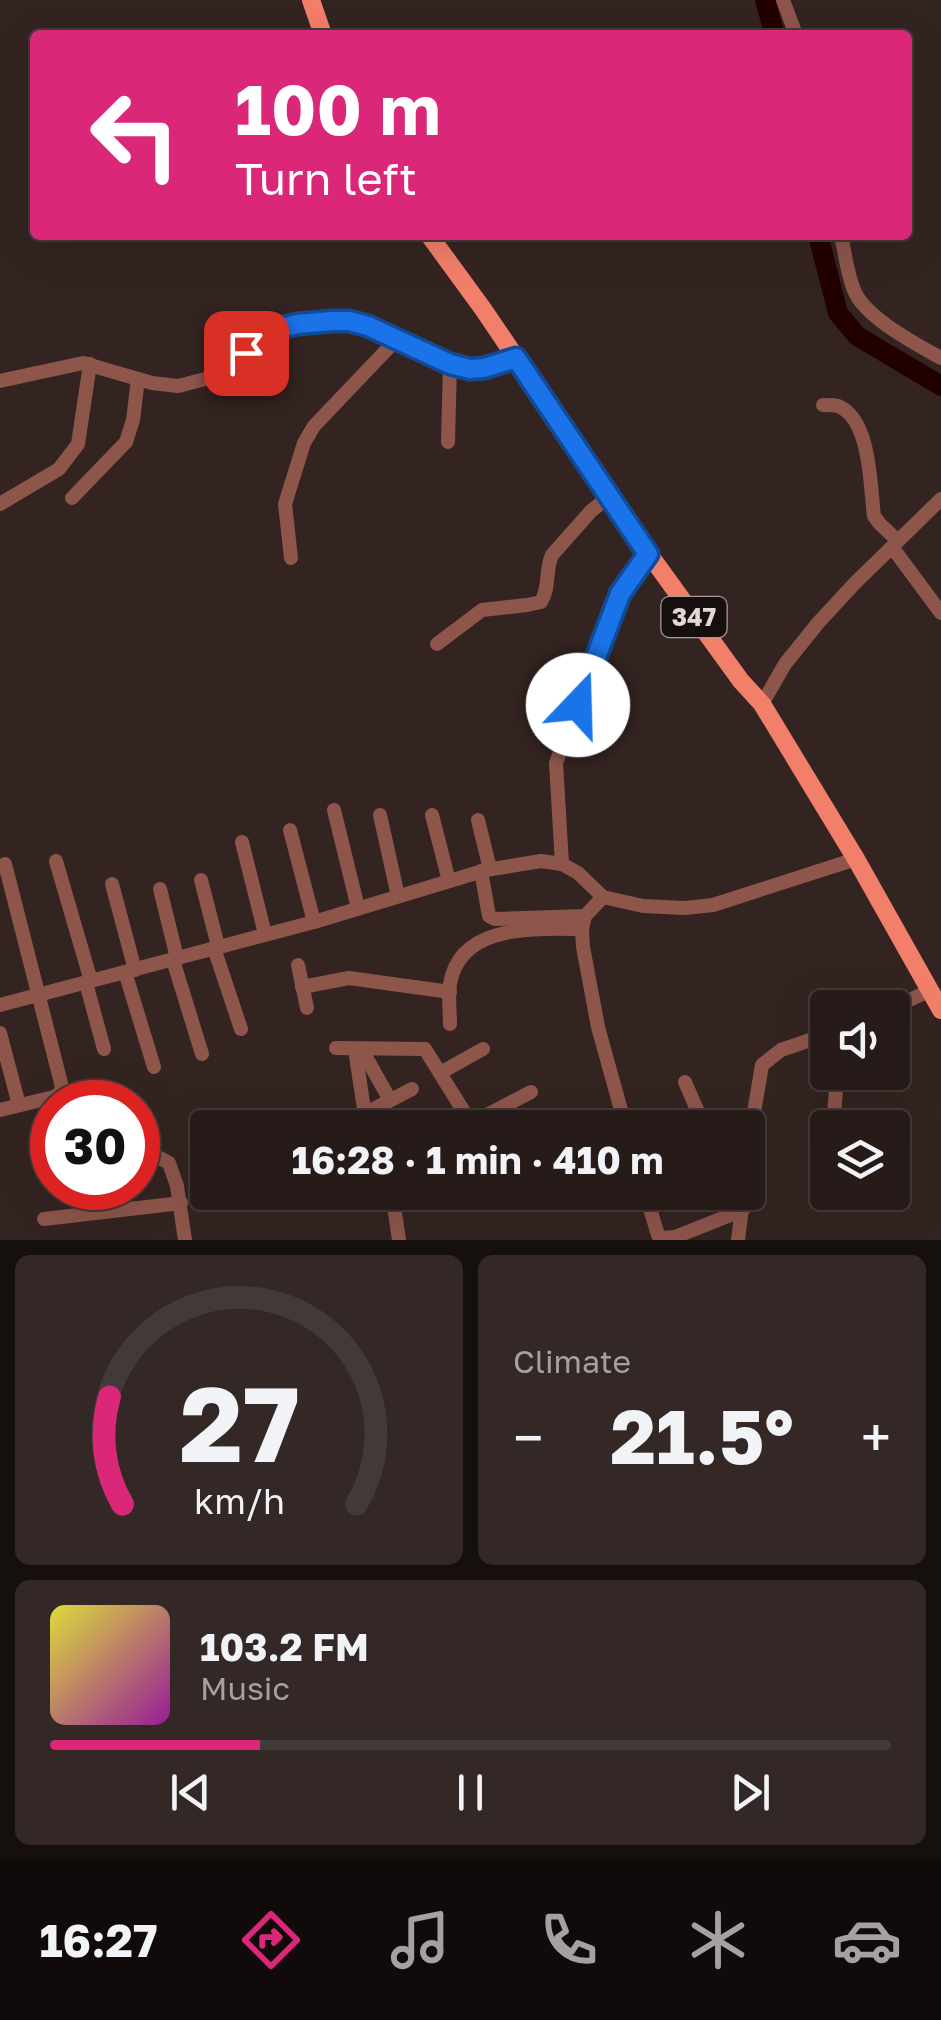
<!DOCTYPE html>
<meta charset="utf-8">
<style>
body{margin:0;font-family:"Golos Text",sans-serif;background:#332826;color:#f1f3f6;height:100vh;display:flex;flex-direction:column;font-size:38px;white-space:nowrap}
*{box-sizing:border-box;margin:0}
p{font-size:32px;color:#a4a1a2}
.icon{flex:none;width:55px;height:55px;fill:none;stroke:currentColor;stroke-width:2;stroke-linecap:round;stroke-linejoin:round}
.map{position:relative;height:1240px;overflow:hidden}
.sheet{display:flex;flex-direction:column;gap:15px;padding:15px;background:#150f0e;flex:1}
.sheet>*{flex:none}
.hud{position:absolute;left:30px;top:30px;width:882px;height:210px;border-radius:10px;box-shadow:0 10px 40px #0002,0 0 0 2px #433938;background:#db2777;color:#fff;overflow:hidden}
.tools{position:absolute;left:810px;top:990px;display:grid;gap:20px}
.tools a{display:grid;place-items:center;width:100px;height:100px;border-radius:10px;background:#271b19;box-shadow:0 10px 40px #0002,0 0 0 2px #433938;font-size:50px}
.speed{position:absolute;left:30px;top:1080px;display:flex;gap:20px;font-size:50px;font-weight:700;text-align:center}
.speed>*{display:grid;place-content:center;width:130px;height:130px;border-radius:50%;background:#271b19;box-shadow:0 10px 40px #0002,0 0 0 2px #433938;line-height:1}
.speed .limit{border:15px solid #d22;background:#fff;color:#111}
.pin{position:absolute;display:grid;place-items:center;width:85px;height:85px;color:#fff;margin:-42px;border-radius:20px;box-shadow:0 5px 15px #0006}
.me{position:absolute;width:110px;margin:-55px;rotate:21deg;stroke-linejoin:round;filter:drop-shadow(0 0 8px #0008)}
.turn{display:flex;align-items:center;gap:35px;height:210px;padding:0 40px;font-size:45px}
.turn .icon{width:130px;height:130px;stroke-width:2.5}
.turn b{display:block;font-size:70px;line-height:85px}
.big{font-size:75px;font-weight:700;line-height:1.1}
.sheet .widget{flex:1;display:flex;flex-direction:column;justify-content:center;gap:15px;min-width:0;padding:0 35px;border-radius:15px;background:#332826}
.sheet .dial{align-items:center;gap:0}
.dial svg{height:260px;overflow:visible;fill:none;stroke:#433938;stroke-width:7;stroke-linecap:round;text-anchor:middle}
.dial text{fill:#f1f3f6;stroke:none}
.song{display:flex;align-items:center;gap:30px}
.cover{width:120px;height:120px;border-radius:15px;background:linear-gradient(135deg,hsl(60 70% 55%),hsl(300 70% 35%))}
.played{height:10px;border-radius:5px;background:linear-gradient(90deg,#db2777 25%,#433938 25%)}
.keys{display:flex;justify-content:space-around;direction:ltr}
.heat{display:flex;justify-content:space-between;align-items:center;font-size:55px;direction:ltr}
.sheet .tiles{flex:1;display:grid;gap:15px;grid-template-columns:1fr 1fr}
.widget:last-child{grid-column:span 2}
.trip{position:absolute;left:190px;top:1110px;width:575px;height:100px;border-radius:10px;background:#271b19;box-shadow:0 10px 40px #0002,0 0 0 2px #433938;font-weight:700;line-height:100px;text-align:center}
.tab-bar{display:flex;height:160px;justify-content:space-around;align-items:center;background:#100b0a;color:#a4a1a2}
.tab-bar .icon{width:70px;height:70px}
.tab-bar .current{color:#db2777}
.tab-bar b{font-size:45px;color:#f1f3f6}
.map>svg:first-child{display:block}
.lines{fill:none;stroke-linecap:round;stroke-linejoin:round}
.river{stroke:#230000;stroke-width:20}
.minor{stroke:#8e564b;stroke-width:14}
.major{stroke:#f27f69;stroke-width:18}
.route-casing{stroke:#114b97;stroke-width:25}
.route{stroke:#1a73e8;stroke-width:18}
.labels{text-anchor:middle;stroke-width:10;stroke-linejoin:round;paint-order:stroke}
.shield{fill:#160f0e;stroke:#a69c9a;stroke-width:2.5}
.shield-label{font-size:25px;font-weight:bold;fill:#e3d8d6}
</style>
<div class="map">
<svg width="941" height="1240" viewBox="0 0 941 1240">
<rect width="100%" height="100%" fill="#342421"/>
<g class="lines">
<!-- river -->
<g class="river">
<path d="M765,0L775,35"/>
<path d="M818,235L838,313L857,336L941,386"/>
</g>
<!-- minor -->
<g class="minor">
<path d="M783,0L796,35"/>
<path d="M841,235C845,253 847,273 854,290C864,317 916,344 941,358"/>
<path d="M0,381L83,363L152,383L178,386L209,378L281,328L297,324L331,321H349L369,326L450,364L470,369L485,368L516,357"/>
<path d="M823,405C826,405 835,405 838,406C871,419 870,486 874,516L880,524L898,541"/>
<path d="M448,442L450,364"/>
<path d="M72,498L126,442L133,420L138,379"/>
<path d="M0,504L59,469L78,444L90,364"/>
<path d="M892,547L941,613"/>
<path d="M291,558L285,504L304,443L314,426L397,339"/>
<path d="M437,644L482,610L527,605L541,602C550,588 545,570 552,555L591,511L610,496"/>
<path d="M762,704L785,664L818,623L854,584L941,499"/>
<path d="M334,810L358,908"/>
<path d="M380,815L398,896"/>
<path d="M432,815L449,881"/>
<path d="M478,820L490,869"/>
<path d="M290,830L314,922"/>
<path d="M242,842L265,934"/>
<path d="M56,861L91,981"/>
<path d="M562,864L556,763L620,593L649,554"/>
<path d="M481,871L489,916L495,919L585,916"/>
<path d="M201,880L218,946"/>
<path d="M112,884L135,970"/>
<path d="M160,889L177,958"/>
<path d="M603,897L585,916L582,929L583,947L598,1027L626,1128"/>
<path d="M214,948L241,1029"/>
<path d="M173,960L202,1054"/>
<path d="M298,965L307,1008"/>
<path d="M125,972L154,1067"/>
<path d="M86,983L104,1049"/>
<path d="M302,987L349,978L450,992"/>
<path d="M0,1005L314,922L486,870L541,861L562,864L578,873L603,897L643,906L685,908L713,905L856,859"/>
<path d="M892,1008L929,991"/>
<path d="M450,1024C450,1011 448,997 450,984C460,923 536,929 582,929"/>
<path d="M0,1033L19,1105"/>
<path d="M336,1048L425,1049L474,1128"/>
<path d="M355,1050L367,1128"/>
<path d="M362,1050L390,1100"/>
<path d="M440,1073L483,1049"/>
<path d="M685,1082L705,1128"/>
<path d="M0,1110L54,1097L60,1093L62,1087L5,864"/>
<path d="M364,1114L412,1089"/>
<path d="M464,1127L531,1092"/>
<path d="M833,1128L836,1090L844,1072"/>
<path d="M748,1148L762,1065L781,1050L828,1034"/>
<path d="M138,1158L156,1156L169,1163L177,1186L185,1240"/>
<path d="M392,1192L399,1240"/>
<path d="M516,1192L517,1195"/>
<path d="M645,1192L658,1235L662,1238L675,1237L743,1210"/>
<path d="M44,1219L181,1203"/>
<path d="M738,1240L744,1192"/>
</g>
<!-- major -->
<g class="major">
<path d="M311,0L323,35"/>
<path d="M429,235L483,309L649,554L741,681L762,704L856,859L941,1010"/>
</g>
</g>
<g class="lines">
<!-- route casing -->
<g class="route-casing">
<path id="route" d="M246,353L281,328L297,324L332,321H349L368,326L450,364L470,369L484,368L516,358L648,554L620,594L578,705"/>
</g>
<!-- route -->
<use href="#route" class="route"/>
</g>
<g class="labels">
<!-- shield labels -->
<rect class="shield" x="661.5" y="597" width="65" height="40" rx="8"/>
<g class="shield-label">
<text x="694" y="626">347</text>
</g>
</g>
</svg>
<div class="tools">
<a><svg class="icon" aria-label="sound" viewBox="0 0 24 24"><path d="M4 9h4l5-4v14l-5-4H4zM17 9q2 3 0 6"/></svg></a>
<a><svg class="icon" aria-label="layers" viewBox="0 0 24 24"><path d="M12 4l9 5-9 5-9-5zM3 14l9 5 9-5"/></svg></a>
</div>
<div class="speed"><div class="limit">30</div></div>
<div class="pin" style="left:246px;top:353px;background:#d93025"><svg class="icon" aria-label="arrive" viewBox="0 0 24 24"><path d="M6 21V4h12l-3 4 3 4H6"/></svg></div>
<svg class="me" style="left:578px;top:705px" viewBox="-20 -20 40 40"><circle r="19" fill="#fff"/><path d="M0-13L10 11 0 6-10 11z" fill="#1a73e8"/></svg>
<div class="trip">16:28 · 1 min · 410 m</div>
<div class="hud">
<div class="turn"><svg class="icon" aria-label="left" viewBox="0 0 24 24"><path d="M17 20v-9H6M10 6l-5 5 5 5"/></svg><div><b>100 m</b>Turn left</div></div>
</div>
</div>
<section class="sheet">
<div class="tiles">
<div class="widget dial"><svg viewBox="0 0 100 80">
<path d="M14 69A42 42 0 1 1 86 69"/>
<path d="M14 69A42 42 0 0 1 10 36" stroke="#db2777"/>
<text x="50" y="56" font-size="32" font-weight="700">27</text>
<text x="50" y="72" font-size="11">km/h</text>
</svg></div>
<div class="widget"><p>Climate</p>
<div class="heat"><a>−</a><b class="big">21.5°</b><a>+</a></div>
</div>
<div class="widget">
<div class="song"><i class="cover"></i><div><b>103.2 FM</b><p>Music</p></div></div>
<div class="played"></div>
<div class="keys"><svg class="icon" aria-label="previous" viewBox="0 0 24 24"><path d="M18 5L8 12l10 7zM5 5v14"/></svg><svg class="icon" aria-label="pause" viewBox="0 0 24 24"><path d="M8 5v14M16 5v14"/></svg><svg class="icon" aria-label="next" viewBox="0 0 24 24"><path d="M6 5l10 7-10 7zM19 5v14"/></svg></div>
</div>
</div>
</section>
<nav class="tab-bar">
<b>16:27</b>
<svg class="icon current" aria-label="directions" viewBox="0 0 24 24"><path d="M12 3l9 9-9 9-9-9zM9 14v-3h6M13 9l2 2-2 2"/></svg>
<svg class="icon" aria-label="music" viewBox="0 0 24 24"><path d="M9 18V5l10-2v13"/><circle cx="6" cy="18" r="3"/><circle cx="16" cy="16" r="3"/></svg>
<svg class="icon" aria-label="phone" viewBox="0 0 24 24"><path d="M5 4h4l2 5-3 2q2 4 5 5l2-3 5 2v4C11 20 4 13 5 4z"/></svg>
<svg class="icon" aria-label="climate" viewBox="0 0 24 24"><path d="M12 3v18M4 7l16 10M4 17L20 7"/></svg>
<svg class="icon" aria-label="car" viewBox="0 0 24 24"><path d="M5 17H2v-5l4-1 3-4h7l3 4 3 1v5h-3M9 17h6M6 11h13"/><circle cx="7" cy="17" r="2"/><circle cx="17" cy="17" r="2"/></svg>
</nav>
